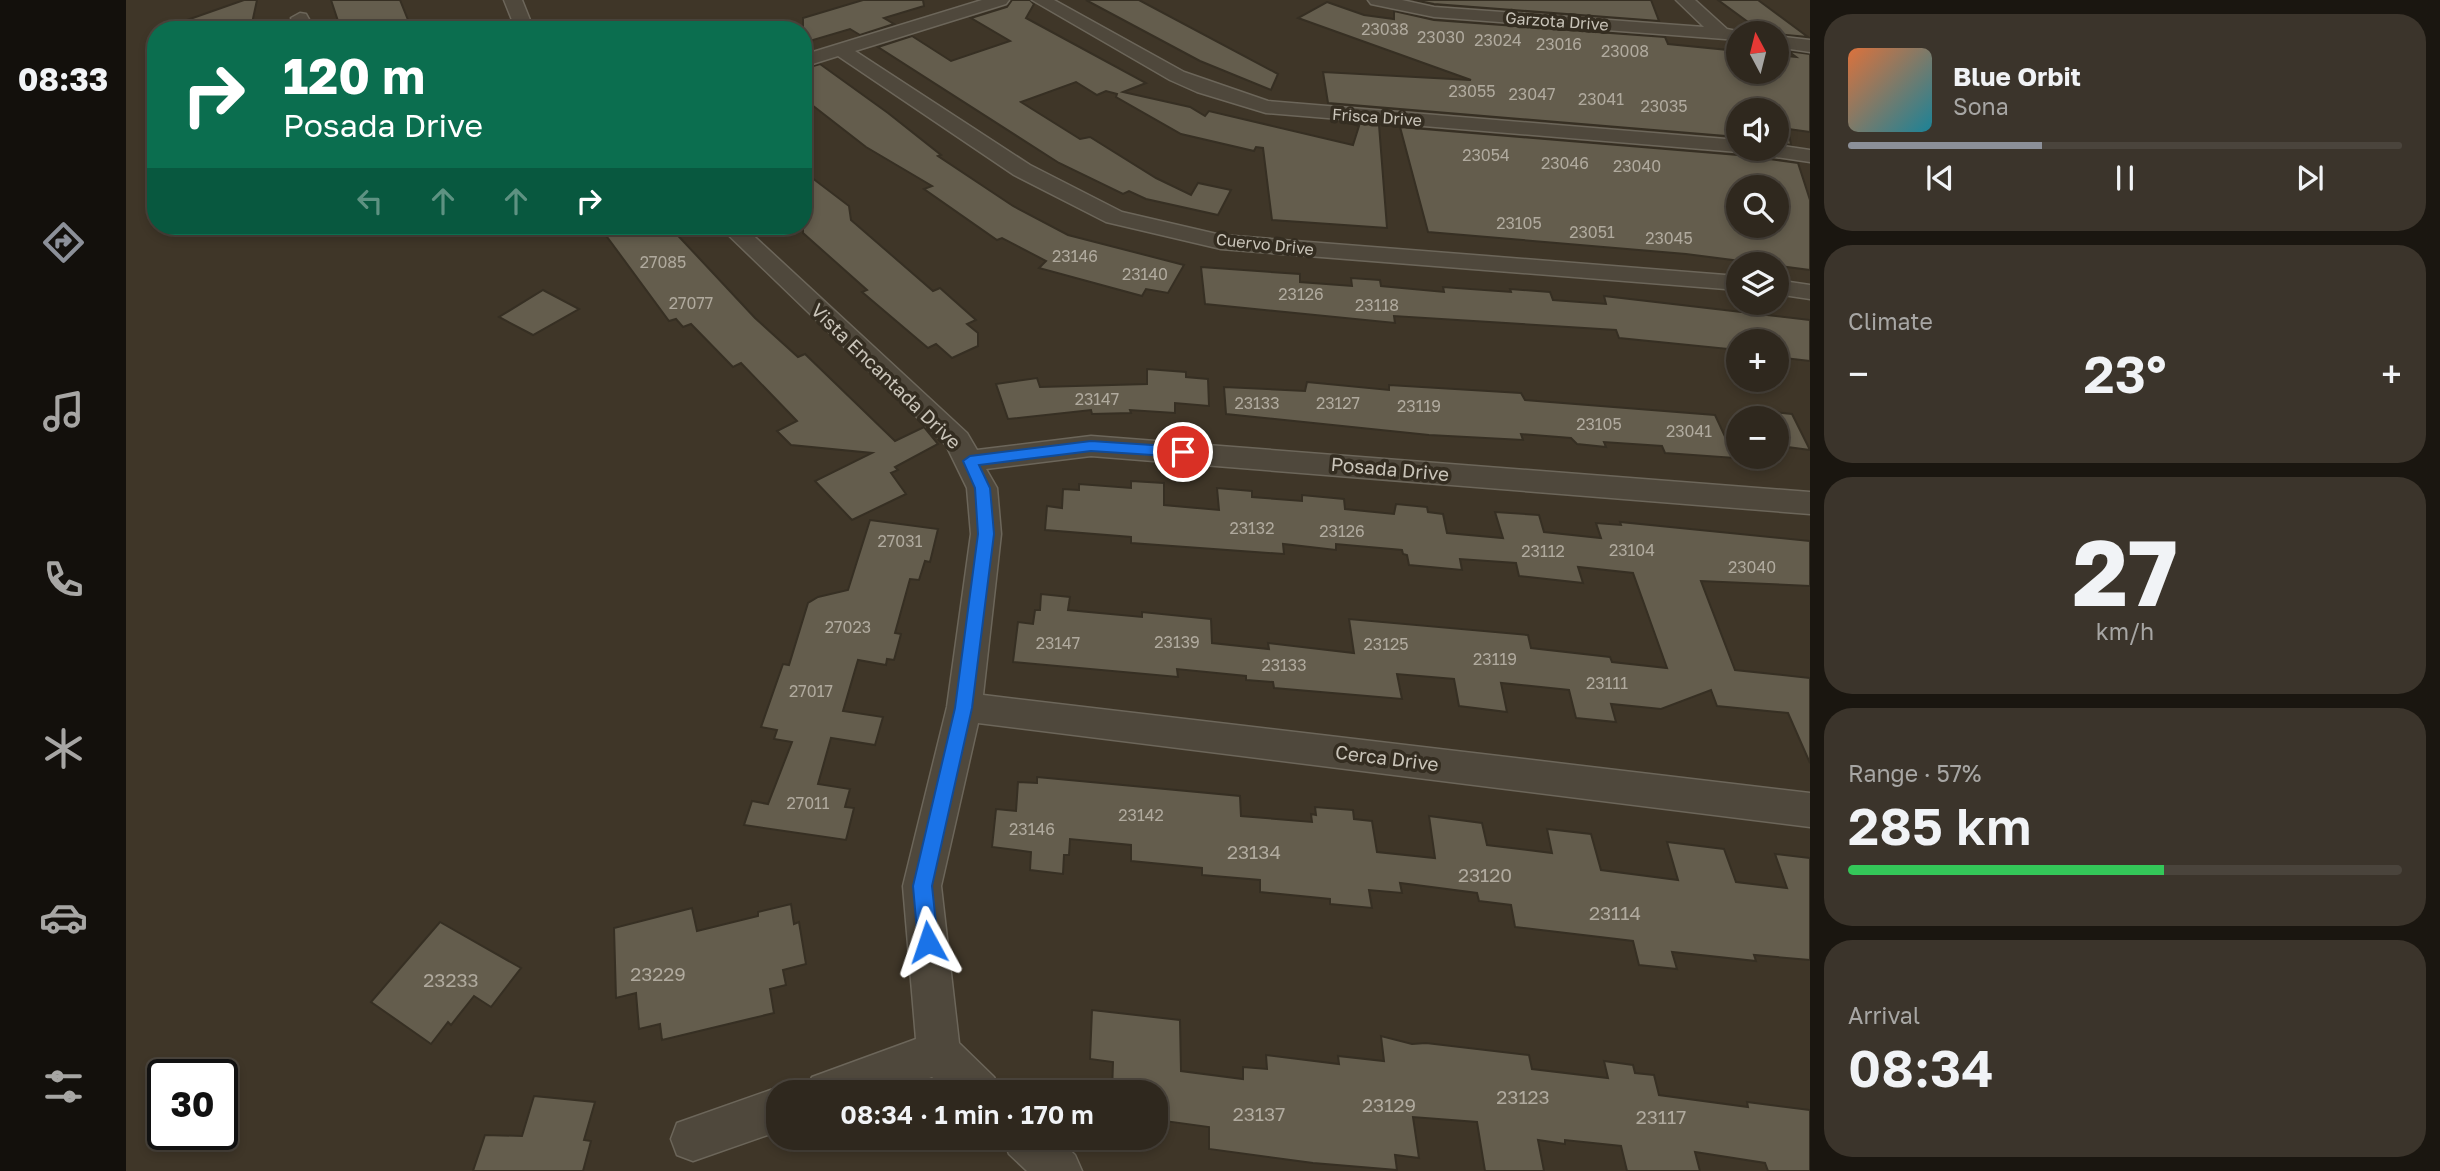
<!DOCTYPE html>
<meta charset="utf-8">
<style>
body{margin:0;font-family:"Golos Text",sans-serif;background:#3b342b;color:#f1f3f6;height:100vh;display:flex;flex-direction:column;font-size:26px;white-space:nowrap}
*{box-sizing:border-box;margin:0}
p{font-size:23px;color:#a7a6a4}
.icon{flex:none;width:38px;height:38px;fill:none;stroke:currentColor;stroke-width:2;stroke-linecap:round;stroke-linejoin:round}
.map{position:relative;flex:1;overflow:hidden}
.side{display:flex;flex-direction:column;gap:14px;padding:14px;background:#1a1610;width:630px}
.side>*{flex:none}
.hud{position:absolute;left:21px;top:21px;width:665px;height:214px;border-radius:28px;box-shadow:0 4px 10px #0003,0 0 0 2px #4a443c;background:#0b6e4f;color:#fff;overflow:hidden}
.needle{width:46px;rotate:353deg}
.fabs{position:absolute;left:1600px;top:21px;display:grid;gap:14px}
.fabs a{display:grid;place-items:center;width:63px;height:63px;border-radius:50%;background:#2f281e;box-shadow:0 4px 10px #0003,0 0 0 2px #4a443c;font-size:35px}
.speed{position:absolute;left:21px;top:1059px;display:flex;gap:14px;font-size:35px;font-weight:700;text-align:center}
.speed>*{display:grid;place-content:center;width:91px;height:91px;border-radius:50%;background:#2f281e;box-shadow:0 4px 10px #0003,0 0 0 2px #4a443c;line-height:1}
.speed .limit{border:4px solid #111;border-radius:10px;background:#fff;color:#111}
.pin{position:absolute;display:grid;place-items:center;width:60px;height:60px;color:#fff;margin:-30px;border:4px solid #fff;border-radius:50%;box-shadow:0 2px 7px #0007}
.me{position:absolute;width:77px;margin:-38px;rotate:355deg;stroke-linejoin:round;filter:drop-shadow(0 0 5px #0008)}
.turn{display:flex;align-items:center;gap:24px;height:147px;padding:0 21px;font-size:32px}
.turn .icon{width:91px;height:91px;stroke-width:2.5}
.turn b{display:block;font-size:49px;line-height:60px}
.lanes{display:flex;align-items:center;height:66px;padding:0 21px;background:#0003;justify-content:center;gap:35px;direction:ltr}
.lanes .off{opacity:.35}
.big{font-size:52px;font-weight:600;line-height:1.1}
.side .widget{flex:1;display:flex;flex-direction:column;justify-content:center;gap:10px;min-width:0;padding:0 24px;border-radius:28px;background:#3b342b}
.side .dial{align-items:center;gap:0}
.dial b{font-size:91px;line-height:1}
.song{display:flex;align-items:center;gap:21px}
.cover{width:84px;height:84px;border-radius:10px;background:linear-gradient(135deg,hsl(20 70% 55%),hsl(190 70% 35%))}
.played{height:7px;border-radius:4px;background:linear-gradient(90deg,#8c9099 35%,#4a443c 35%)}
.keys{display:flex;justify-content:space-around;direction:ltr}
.heat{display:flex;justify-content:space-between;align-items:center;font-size:38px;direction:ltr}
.charge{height:10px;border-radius:5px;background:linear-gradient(90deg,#34c759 57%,#4a443c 0)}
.trip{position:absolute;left:640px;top:1080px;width:402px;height:70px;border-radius:28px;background:#2f281e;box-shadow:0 4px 10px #0003,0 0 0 2px #4a443c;font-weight:600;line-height:70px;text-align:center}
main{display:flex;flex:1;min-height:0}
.dock{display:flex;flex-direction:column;width:126px;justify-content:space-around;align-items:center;background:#13100c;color:#a7a6a4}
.dock .icon{width:49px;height:49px}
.dock .on{color:#8c9099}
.dock b{font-size:32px;color:#f1f3f6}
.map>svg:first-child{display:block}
.building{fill:#645d4d;stroke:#362f23;stroke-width:2;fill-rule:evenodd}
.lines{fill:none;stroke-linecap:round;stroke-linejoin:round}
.minor-casing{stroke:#6c665a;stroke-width:3}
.minor{fill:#4f483c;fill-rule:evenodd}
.route{fill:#1a73e8;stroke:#114b97;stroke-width:2}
.labels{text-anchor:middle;stroke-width:7;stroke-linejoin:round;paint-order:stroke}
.far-street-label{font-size:16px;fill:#c9c4b9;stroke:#342d21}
.number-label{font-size:16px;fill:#b0aa9e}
.street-label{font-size:19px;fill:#c9c4b9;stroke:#342d21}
.near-number-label{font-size:19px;fill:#b0aa9e}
</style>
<main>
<nav class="dock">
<b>08:33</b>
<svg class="icon on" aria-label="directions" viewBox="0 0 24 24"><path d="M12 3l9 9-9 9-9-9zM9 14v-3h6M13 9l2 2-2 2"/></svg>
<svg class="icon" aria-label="music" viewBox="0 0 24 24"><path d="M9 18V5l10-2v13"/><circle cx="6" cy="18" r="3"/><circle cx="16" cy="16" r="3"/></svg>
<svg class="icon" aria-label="phone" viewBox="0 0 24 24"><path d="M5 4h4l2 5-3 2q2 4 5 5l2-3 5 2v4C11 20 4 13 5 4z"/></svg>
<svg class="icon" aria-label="climate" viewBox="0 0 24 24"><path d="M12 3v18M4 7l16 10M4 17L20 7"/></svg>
<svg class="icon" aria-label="car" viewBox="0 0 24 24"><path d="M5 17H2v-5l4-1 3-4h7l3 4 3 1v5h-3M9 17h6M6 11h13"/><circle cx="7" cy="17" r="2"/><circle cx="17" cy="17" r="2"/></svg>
<svg class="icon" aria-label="filters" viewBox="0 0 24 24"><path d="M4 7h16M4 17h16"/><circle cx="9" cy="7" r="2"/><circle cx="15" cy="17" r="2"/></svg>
</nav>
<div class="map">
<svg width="1684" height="1171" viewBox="0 0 1684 1171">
<rect width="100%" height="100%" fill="#3f3628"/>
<!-- building -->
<g class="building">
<path d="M118,0H131L125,28L45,30L44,26Z"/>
<path d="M205,0H274L284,25L261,30H215Z"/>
<path d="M737,0H797L798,6L758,18L768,24L734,35L724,29L677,43V18Z"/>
<path d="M886,0H904L908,4L900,18L1020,83L997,92L1064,107L1079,116L1083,111L1227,145L1233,126L1223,123L1253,125L1261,228L1146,220L1137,148L1130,147L1128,151L1055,134L990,97L991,94L980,91L971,95L950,82L895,102L954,139L964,137L1030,178L1065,195L1072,183L1105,190L1092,215L1020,199L1003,191L997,194L933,163L752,47L786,36L825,61L884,41L845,18L881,7Z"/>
<path d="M960,0H1013L1152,74L1145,90L1074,61Z"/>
<path d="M1288,0H1525L1533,21L1308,4Z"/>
<path d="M1592,0H1632L1682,37L1637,33Z"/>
<path d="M1201,2L1238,15L1268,19V11L1308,20L1539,37L1542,44L1612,51V72H1650V55L1670,57L1662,51L1684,54V132L1662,129L1665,145L1650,142V110H1612V137L1202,103L1197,72L1345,80L1172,18Z"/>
<path d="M694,64L762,113L815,155L812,156L887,206L942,235L1058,265L1042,293L1020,289L1016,296L913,268L920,261L876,238L871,240L798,189L806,186L740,147L677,98V69Z"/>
<path d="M1274,127L1612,155L1623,149L1636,158L1672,163L1684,200V270L1560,254L1302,232ZM1612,187H1650V226H1612Z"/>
<path d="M677,171L723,206L725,220L807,291L814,288L850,320L841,324L852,333V346L826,358L810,344L802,348L736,292L741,290L677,233Z"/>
<path d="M473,226H543L629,318L672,357L679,354L769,441L798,427L812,444L769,467L772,470L765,473L780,494L726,520L689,481L746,453L665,445L651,431L671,421L615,363L607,367L565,324L557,327L550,319L543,321Z"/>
<path d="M1075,267L1174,274V282L1226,286L1225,278L1254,280L1255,286L1318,292L1317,287L1385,292L1384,289L1424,292L1427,300L1480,304L1478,296L1684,320V361L1650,357V341H1612V350L1493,338L1490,330L1268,316L1269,323L1079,304Z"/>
<path d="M417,290L453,309L407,335L373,317Z"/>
<path d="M1021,369L1060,372V377L1082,379L1083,406L1049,403V413L1004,410L1005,413L966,414L965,410L882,419L870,384L911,378L914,387L1021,384Z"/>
<path d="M1181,382L1263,390V385L1395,393L1399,400L1589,415L1609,458L1539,453L1536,446L1478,442L1480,447L1451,444L1445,438L1395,434L1397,440L1303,435L1100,414L1098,387L1179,391Z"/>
<path d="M1639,411L1666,414L1684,450L1654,446L1650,418H1642Z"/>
<path d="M1005,481L1038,483V505L1093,510L1091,488L1126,491V497L1176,501V495L1218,499L1219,509L1268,514L1270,504L1301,507L1302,512L1317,514L1321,533L1377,538L1369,512L1413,515L1418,532L1475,538L1470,523L1495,525L1494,522L1684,541V586L1575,581L1609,670L1684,678V763L1662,713L1591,706L1585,690L1535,709L1485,704L1490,722L1450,718L1443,690L1375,683L1381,712L1333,706L1328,679L1271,674L1276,699L1148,688L1147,682L1120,680V676L1051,669L1052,677L887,662L892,622L907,624L909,610H914L915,594L944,597L942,610L1016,617V612L1085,619L1086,643L1143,649L1142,643L1228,653L1223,619L1402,635L1405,648L1484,657L1486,662L1541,668L1507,573L1452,567L1457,583L1393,576L1390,563L1334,559L1336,570L1283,565L1281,555L1277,554L1276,550L1210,544V550L1157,544L1158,554L1005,543V537L919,530L921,506L936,508L937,489L953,490V484L1005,488Z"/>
<path d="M744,520L812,529L804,562L799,561L793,580L784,579L769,633L775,634L768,660L761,659L760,665L732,660L717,711L757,717L749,745L705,738L692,784L724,789L719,807L728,808L720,840L618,825L626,801L642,804L666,742L648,739L651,730L635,727L657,664L663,665L682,603L692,597L722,590Z"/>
<path d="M911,777L1114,796L1115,816L1186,822L1185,814L1190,815L1189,807L1227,810L1228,819L1246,821L1251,852L1309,858L1303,816L1356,823L1361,845L1426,853L1421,829L1465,834L1475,870L1552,880L1541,842L1598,849L1610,882L1661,888L1649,854L1684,858V960L1628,955L1630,961L1546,952L1551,969L1513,965L1507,941L1389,927L1385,905L1353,901L1351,893L1274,883L1276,893L1243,890L1246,908L1204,904V899L1134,892V880L1076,875V868L1005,861V845L944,839L943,855H938L937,874L904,870L905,852L866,847L870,809L890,811L892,782L911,783Z"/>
<path d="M665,904L668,924L673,922L680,964L657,970L660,985L644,989L648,1013L536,1040L534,1024L513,1029L510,993L490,998L488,928L566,908L571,931L632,916V912Z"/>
<path d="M314,922L395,968L365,1007L348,996L325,1025L322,1022L305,1044L245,1002Z"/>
<path d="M966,1010L1054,1020L1055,1071L1117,1079V1067L1141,1069L1140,1055L1213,1064L1212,1056L1258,1061L1255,1036L1286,1044L1300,1043L1403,1055L1406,1069L1482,1078L1478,1061L1507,1065L1509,1073L1528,1075L1533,1095L1622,1107L1621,1102L1684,1110V1171H1642L1639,1163L1569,1152L1574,1171H1501L1495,1146L1439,1140V1144L1412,1140L1418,1171H1359L1351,1122L1287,1117L1293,1158L1269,1155L1271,1170L1187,1163L1083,1149V1127L1031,1120V1092H986L987,1062L964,1059Z"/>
<path d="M408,1096L469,1102L458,1140L465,1141L457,1171H347L359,1135L396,1136Z"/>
</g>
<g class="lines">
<!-- minor casing -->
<g class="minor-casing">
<g id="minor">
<path d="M378,0H396L408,30H390Z"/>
<path d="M856,0H883L880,4L729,51L904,165L996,212L1095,235L1612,276V290L1095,249L980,222L888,175L712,56L677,67V55Z"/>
<path d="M906,0H928L1058,72L1142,101L1612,140V149H1621L1612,152L1140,113L1071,92L1044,80Z"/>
<path d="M1242,0H1276L1308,7L1578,27L1550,0H1569L1601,29L1620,33H1612V40L1308,17L1245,4Z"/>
<path d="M174,13L180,14L189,30H171L165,18Z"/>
<path d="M1650,36L1684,40V52L1650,47Z"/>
<path d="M1650,145L1684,150V162L1636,155L1626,149H1650Z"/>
<path d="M593,226H617L841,433L851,450L965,436L1684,492V514L965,456L860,469L871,488L875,534L857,695L1684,793V827L852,723L815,886L833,1043L868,1077L875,1092H822L806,1077L763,1092H679L686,1077L790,1039L777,886L821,707L845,534L841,488L820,445Z"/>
<path d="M1650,280L1684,285V299L1650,294Z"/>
<path d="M653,1087L665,1092H653V1131L567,1161L551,1155L545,1139L551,1123Z"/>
<path d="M877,1138H931L949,1155L956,1171H901L883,1154Z"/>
</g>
</g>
<!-- minor -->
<use href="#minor" class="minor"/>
</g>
<!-- route -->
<path class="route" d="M965,441L1057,447L1064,452L1057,457L965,451L853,465L864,488L868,534L846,708L806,886L812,942L809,948L802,951L795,948L792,942L787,886L829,708L852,534L849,488L837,461L844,456Z"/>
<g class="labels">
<!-- far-street labels -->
<g class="far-street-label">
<text transform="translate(1431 21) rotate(4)" y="6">Garzota Drive</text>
<text transform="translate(1251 117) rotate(4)" y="6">Frisca Drive</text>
<text transform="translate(1139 244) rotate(6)" y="6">Cuervo Drive</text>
</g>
<!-- number labels -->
<g class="number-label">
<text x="1259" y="35">23038</text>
<text x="1315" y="43">23030</text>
<text x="1372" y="46">23024</text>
<text x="1433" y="50">23016</text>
<text x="1499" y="57">23008</text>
<text x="1346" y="97">23055</text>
<text x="1406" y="100">23047</text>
<text x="1475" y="105">23041</text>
<text x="1538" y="112">23035</text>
<text x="1360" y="161">23054</text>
<text x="1439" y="169">23046</text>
<text x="1511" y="172">23040</text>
<text x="1393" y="229">23105</text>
<text x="1466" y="238">23051</text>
<text x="1543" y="244">23045</text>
<text x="949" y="262">23146</text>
<text x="537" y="268">27085</text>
<text x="1019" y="280">23140</text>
<text x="1175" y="300">23126</text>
<text x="565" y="309">27077</text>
<text x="1251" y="311">23118</text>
<text x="971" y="405">23147</text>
<text x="1131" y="409">23133</text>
<text x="1212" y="409">23127</text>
<text x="1293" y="412">23119</text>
<text x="1473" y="430">23105</text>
<text x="1563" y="437">23041</text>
<text x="1126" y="534">23132</text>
<text x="1216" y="537">23126</text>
<text x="774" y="547">27031</text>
<text x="1506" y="556">23104</text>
<text x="1417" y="557">23112</text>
<text x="1626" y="573">23040</text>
<text x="722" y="633">27023</text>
<text x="1051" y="648">23139</text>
<text x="932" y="649">23147</text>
<text x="1260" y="650">23125</text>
<text x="1369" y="665">23119</text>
<text x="1158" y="671">23133</text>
<text x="1481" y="689">23111</text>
<text x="685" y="697">27017</text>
<text x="682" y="809">27011</text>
<text x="1015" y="821">23142</text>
<text x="906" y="835">23146</text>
</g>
<!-- street labels -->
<g class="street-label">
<text transform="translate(760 376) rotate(44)" y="7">Vista Encantada Drive</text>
<text transform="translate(1264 469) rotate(5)" y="7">Posada Drive</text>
<text transform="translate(1261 758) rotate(7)" y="7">Cerca Drive</text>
</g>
<!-- near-number labels -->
<g class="near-number-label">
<text x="1128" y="859">23134</text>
<text x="1359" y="882">23120</text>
<text x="1489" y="920">23114</text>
<text x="532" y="981">23229</text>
<text x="325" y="987">23233</text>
<text x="1397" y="1104">23123</text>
<text x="1263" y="1112">23129</text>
<text x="1133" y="1121">23137</text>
<text x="1535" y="1124">23117</text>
</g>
</g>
</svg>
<div class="fabs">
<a><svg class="needle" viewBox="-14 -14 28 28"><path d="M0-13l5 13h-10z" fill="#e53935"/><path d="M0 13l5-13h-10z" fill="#a7a6a4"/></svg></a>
<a><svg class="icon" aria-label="sound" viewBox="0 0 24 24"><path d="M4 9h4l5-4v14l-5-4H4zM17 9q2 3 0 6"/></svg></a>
<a><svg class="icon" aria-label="search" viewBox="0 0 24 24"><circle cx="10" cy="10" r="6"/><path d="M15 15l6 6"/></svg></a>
<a><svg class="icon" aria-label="layers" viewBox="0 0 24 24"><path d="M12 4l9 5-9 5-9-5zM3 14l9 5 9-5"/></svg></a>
<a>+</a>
<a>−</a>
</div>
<div class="speed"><div class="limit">30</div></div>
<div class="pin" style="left:1057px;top:452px;background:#d93025"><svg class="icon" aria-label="arrive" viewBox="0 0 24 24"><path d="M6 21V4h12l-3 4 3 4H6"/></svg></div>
<svg class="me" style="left:802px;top:942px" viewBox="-20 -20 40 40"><path d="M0-17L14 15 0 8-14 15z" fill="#1a73e8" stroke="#fff" stroke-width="4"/></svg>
<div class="trip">08:34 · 1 min · 170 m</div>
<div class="hud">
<div class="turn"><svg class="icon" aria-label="right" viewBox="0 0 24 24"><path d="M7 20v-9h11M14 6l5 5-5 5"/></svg><div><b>120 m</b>Posada Drive</div></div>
<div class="lanes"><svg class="icon off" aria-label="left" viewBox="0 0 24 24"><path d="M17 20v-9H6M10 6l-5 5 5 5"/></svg><svg class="icon off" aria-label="ahead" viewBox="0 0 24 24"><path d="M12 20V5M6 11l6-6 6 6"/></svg><svg class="icon off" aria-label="ahead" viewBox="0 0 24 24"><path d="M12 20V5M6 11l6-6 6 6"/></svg><svg class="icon" aria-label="right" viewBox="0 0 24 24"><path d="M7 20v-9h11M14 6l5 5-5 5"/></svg></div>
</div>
</div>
<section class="side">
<div class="widget">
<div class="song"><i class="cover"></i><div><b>Blue Orbit</b><p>Sona</p></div></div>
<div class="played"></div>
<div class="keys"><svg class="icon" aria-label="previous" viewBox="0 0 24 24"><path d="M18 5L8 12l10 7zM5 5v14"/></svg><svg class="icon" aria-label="pause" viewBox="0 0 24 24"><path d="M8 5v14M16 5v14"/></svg><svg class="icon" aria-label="next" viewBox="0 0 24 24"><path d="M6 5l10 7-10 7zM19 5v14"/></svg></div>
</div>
<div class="widget"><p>Climate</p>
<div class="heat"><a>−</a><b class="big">23°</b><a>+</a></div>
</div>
<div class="widget dial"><b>27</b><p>km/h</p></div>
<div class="widget"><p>Range · 57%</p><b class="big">285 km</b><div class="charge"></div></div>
<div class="widget"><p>Arrival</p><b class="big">08:34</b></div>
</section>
</main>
